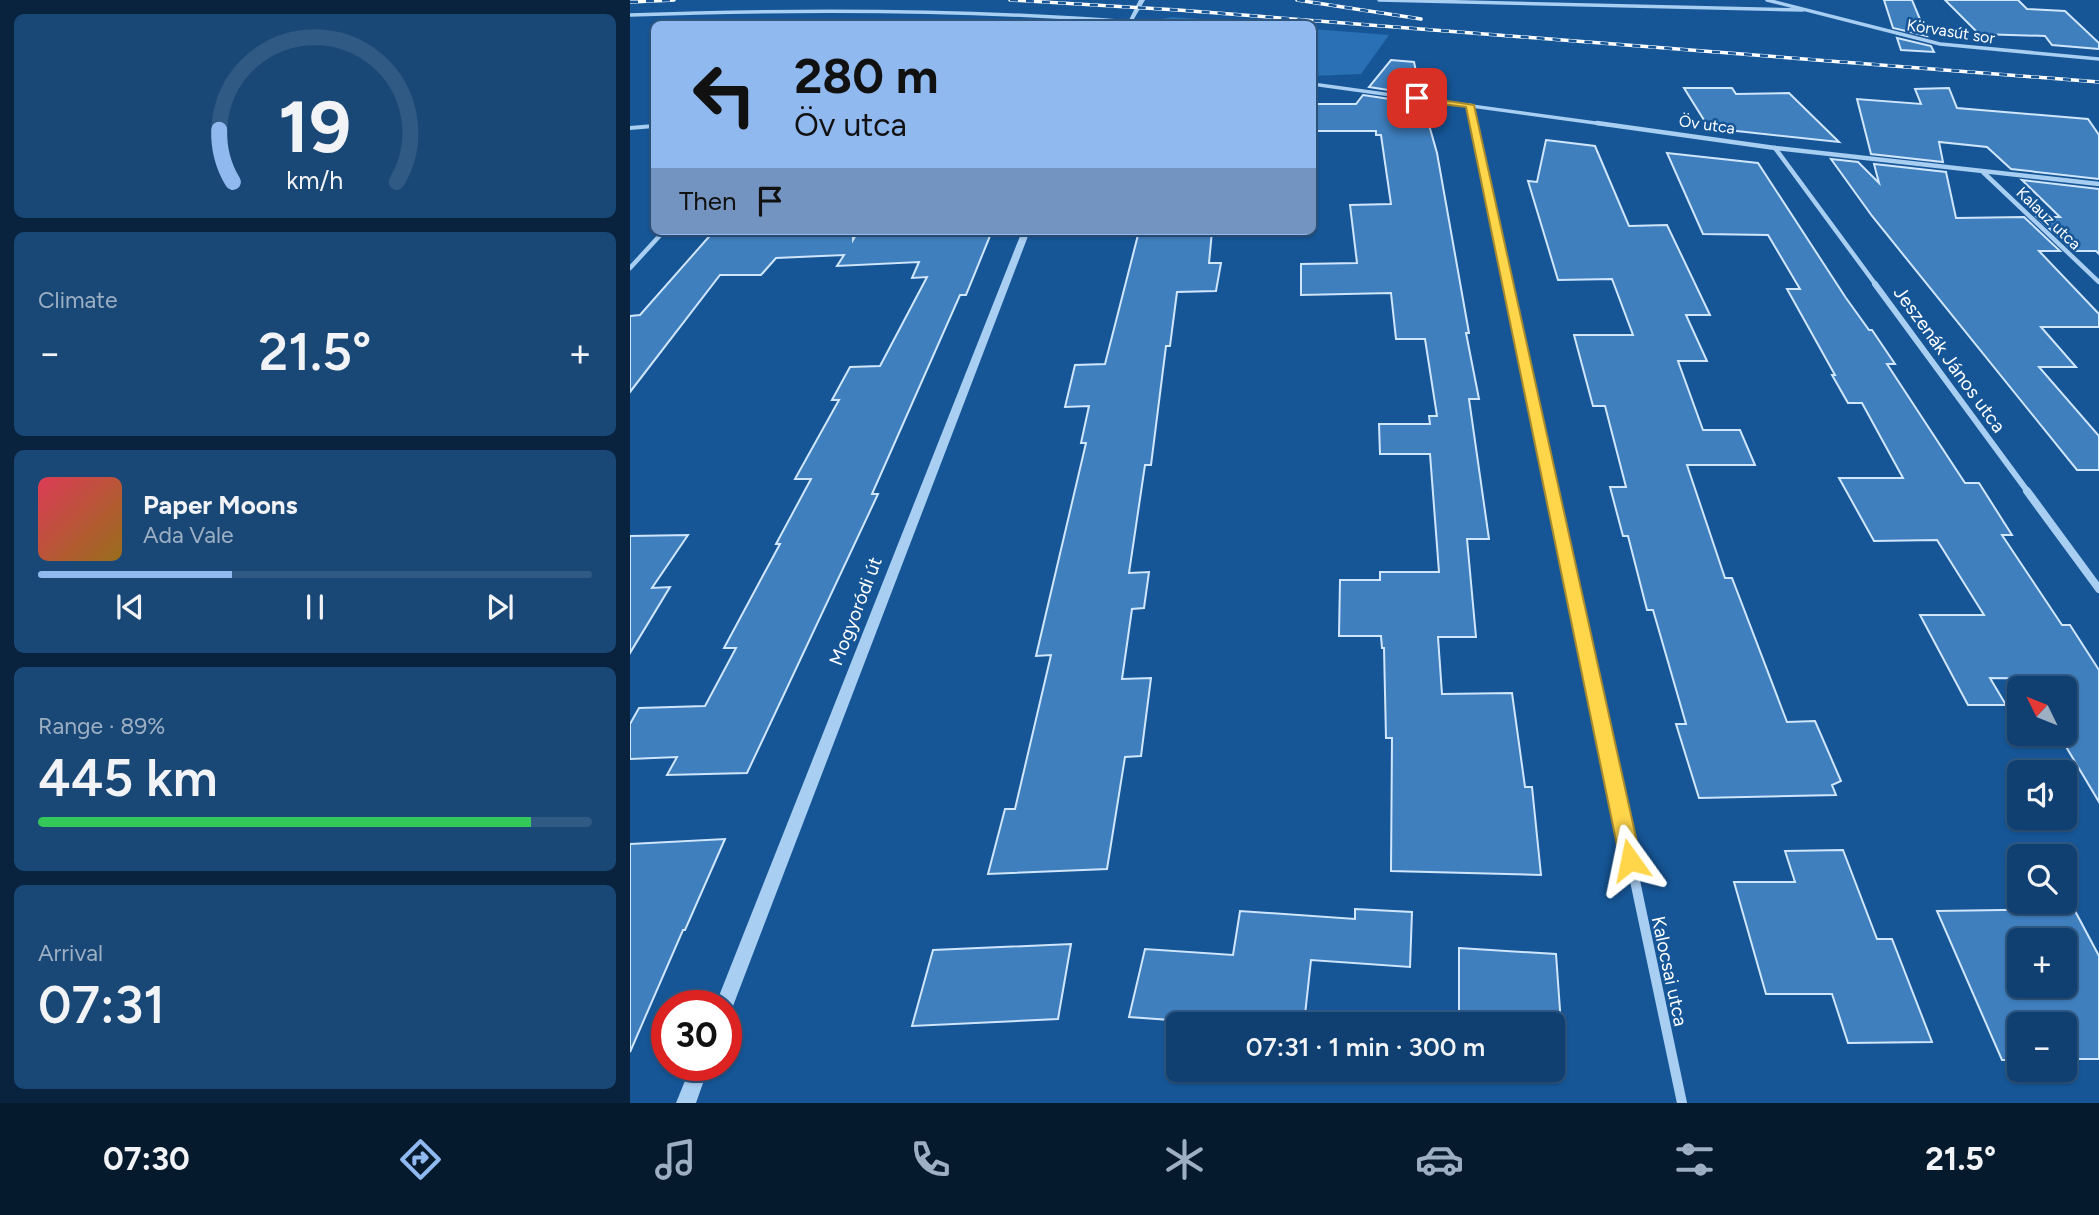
<!DOCTYPE html>
<meta charset="utf-8">
<style>
body{margin:0;font-family:Figtree,sans-serif;background:#194776;color:#f1f3f6;height:100vh;display:flex;flex-direction:column;font-size:26px;white-space:nowrap}
*{box-sizing:border-box;margin:0}
p{font-size:23px;color:#9cafc3}
.icon{flex:none;width:38px;height:38px;fill:none;stroke:currentColor;stroke-width:2;stroke-linecap:round;stroke-linejoin:round}
.map{position:relative;flex:1;overflow:hidden}
.panel{display:flex;flex-direction:column;gap:14px;padding:14px;background:#09233e;width:630px}
.panel>*{flex:none}
.banner{position:absolute;left:21px;top:21px;width:665px;height:214px;border-radius:10px;box-shadow:0 2px 5px #0004,0 0 0 2px #305984;background:#90b9f0;color:#111;overflow:hidden}
.needle{width:46px;rotate:313deg}
.controls{position:absolute;left:1377px;top:676px;display:grid;gap:14px}
.controls a{display:grid;place-items:center;width:70px;height:70px;border-radius:10px;background:#104071;box-shadow:0 2px 5px #0004,0 0 0 2px #305984;font-size:35px}
.speed{position:absolute;left:21px;top:990px;display:flex;gap:14px;font-size:35px;font-weight:700;text-align:center}
.speed>*{display:grid;place-content:center;width:91px;height:91px;border-radius:50%;background:#104071;box-shadow:0 2px 5px #0004,0 0 0 2px #305984;line-height:1}
.speed .limit{border:10px solid #d22;background:#fff;color:#111}
.pin{position:absolute;display:grid;place-items:center;width:60px;height:60px;color:#fff;margin:-30px;border-radius:14px;box-shadow:0 4px 10px #0006}
.me{position:absolute;width:77px;margin:-38px;rotate:348deg;stroke-linejoin:round;filter:drop-shadow(0 0 5px #0008)}
.turn{display:flex;align-items:center;gap:24px;height:147px;padding:0 28px;font-size:32px}
.turn .icon{width:91px;height:91px;stroke-width:2.5}
.turn b{display:block;font-size:49px;line-height:60px}
.then{display:flex;align-items:center;height:66px;padding:0 28px;background:#0003;gap:14px;font-size:26px}
.big{font-size:52px;font-weight:600;line-height:1.1}
.panel .widget{flex:1;display:flex;flex-direction:column;justify-content:center;gap:10px;min-width:0;padding:0 24px;border-radius:10px;background:#194776}
.panel .dial{align-items:center;gap:0}
.dial svg{height:182px;overflow:visible;fill:none;stroke:#305984;stroke-width:7;stroke-linecap:round;text-anchor:middle}
.dial text{fill:#f1f3f6;stroke:none}
.song{display:flex;align-items:center;gap:21px}
.cover{width:84px;height:84px;border-radius:10px;background:linear-gradient(135deg,hsl(350 70% 55%),hsl(40 70% 35%))}
.played{height:7px;border-radius:4px;background:linear-gradient(90deg,#90b9f0 35%,#305984 35%)}
.keys{display:flex;justify-content:space-around;direction:ltr}
.heat{display:flex;justify-content:space-between;align-items:center;font-size:38px;direction:ltr}
.charge{height:10px;border-radius:5px;background:linear-gradient(90deg,#34c759 89%,#305984 0)}
.trip{position:absolute;left:536px;top:1012px;width:399px;height:70px;border-radius:10px;background:#104071;box-shadow:0 2px 5px #0004,0 0 0 2px #305984;font-weight:600;line-height:70px;text-align:center}
.tab-bar{display:flex;height:112px;justify-content:space-around;align-items:center;background:#061a2d;color:#9cafc3}
.tab-bar .icon{width:49px;height:49px}
.tab-bar .current{color:#90b9f0}
.tab-bar b{font-size:32px;color:#f1f3f6}
main{display:flex;flex:1;min-height:0}
.map>svg:first-child{display:block}
.green{fill:#2a70b5}
.building{fill:#3f7fbe;stroke:#d0e6fc;stroke-width:2;fill-rule:evenodd}
.lines{fill:none;stroke-linecap:round;stroke-linejoin:round}
.minor-far4{stroke:#a8cef1;stroke-width:3.5}
.minor-far3{stroke:#a8cef1;stroke-width:4.5}
.minor-far2{stroke:#a8cef1;stroke-width:6}
.minor-far1{stroke:#a8cef1;stroke-width:8}
.minor{stroke:#a8cef1;stroke-width:10}
.tertiary{fill:#a8cef1;fill-rule:evenodd}
.rail-casing{stroke:#fff;stroke-width:3.5}
.rail{stroke:#165697;stroke-width:2.5;stroke-dasharray:8;stroke-linecap:butt}
.route{fill:#ffd54a;stroke:#a68a30;stroke-width:2}
.labels{text-anchor:middle;stroke-width:5;stroke-linejoin:round;paint-order:stroke}
.far-street-label{font-size:16px;fill:#fff;stroke:#165697}
.street-label{font-size:19px;fill:#fff;stroke:#165697}
</style>
<main>
<section class="panel">
<div class="widget dial"><svg viewBox="0 0 100 80">
<path d="M14 69A42 42 0 1 1 86 69"/>
<path d="M14 69A42 42 0 0 1 8 46" stroke="#90b9f0"/>
<text x="50" y="56" font-size="32" font-weight="700">19</text>
<text x="50" y="72" font-size="11">km/h</text>
</svg></div>
<div class="widget"><p>Climate</p>
<div class="heat"><a>−</a><b class="big">21.5°</b><a>+</a></div>
</div>
<div class="widget">
<div class="song"><i class="cover"></i><div><b>Paper Moons</b><p>Ada Vale</p></div></div>
<div class="played"></div>
<div class="keys"><svg class="icon" aria-label="previous" viewBox="0 0 24 24"><path d="M18 5L8 12l10 7zM5 5v14"/></svg><svg class="icon" aria-label="pause" viewBox="0 0 24 24"><path d="M8 5v14M16 5v14"/></svg><svg class="icon" aria-label="next" viewBox="0 0 24 24"><path d="M6 5l10 7-10 7zM19 5v14"/></svg></div>
</div>
<div class="widget"><p>Range · 89%</p><b class="big">445 km</b><div class="charge"></div></div>
<div class="widget"><p>Arrival</p><b class="big">07:31</b></div>
</section>
<div class="map">
<svg width="1469" height="1103" viewBox="0 0 1469 1103">
<rect width="100%" height="100%" fill="#165697"/>
<!-- green -->
<g class="green">
<path d="M543,17L635,24H518L519,21Z"/>
<path d="M683,29L759,35L731,74L683,76Z"/>
</g>
<!-- building -->
<g class="building">
<path d="M1254,0H1282L1297,36L1263,28Z"/>
<path d="M1315,0H1388L1397,9L1435,11L1469,43V49L1422,45L1415,36L1349,34Z"/>
<path d="M1267,38L1301,46L1304,52L1271,50Z"/>
<path d="M761,60L784,62L791,95L739,87Z"/>
<path d="M1054,88H1102L1106,94L1159,93L1209,142L1079,128Z"/>
<path d="M1319,88L1327,108L1458,119L1469,135V179L1381,169L1357,147L1309,142L1313,162L1241,154L1227,99L1291,104L1285,89Z"/>
<path d="M733,95L793,104L807,153L839,333H836L849,399H839L859,539H837L846,637H808L812,694L882,693L895,787H902L911,875L761,871L762,738H756L754,648H752L751,636H709L710,580H750V572H809L800,454H750L749,424H800L799,416H807L795,339H766L761,293L671,295V264L727,263L720,205L761,204L751,135H746V131H682V104H726Z"/>
<path d="M916,140L965,146L999,226L1037,225L1080,315H1056L1077,361H1048L1073,430H1110L1125,465H1057L1095,578H1102L1157,722L1185,721L1211,781L1202,785L1206,795L1069,798L1046,724H1056L1023,610H1017L998,536H993L980,487H996L975,406H963L944,335H1003L982,279L928,280L898,181L907,182Z"/>
<path d="M1037,153L1128,163L1216,298L1239,330H1242L1265,364H1257L1335,483H1349L1382,535H1372L1432,625H1440L1469,670V802L1435,745V679L1360,678L1376,705H1338L1290,615H1354L1307,540L1244,541L1209,478H1273L1232,403H1218L1202,375H1205L1157,289H1170L1138,235L1073,234Z"/>
<path d="M1201,159L1228,162L1249,183L1244,164L1316,172L1326,218L1394,217L1430,251H1409L1469,314V327H1411L1446,367H1409L1469,436V470H1447L1242,216Z"/>
<path d="M1392,180L1469,189V254L1466,251H1444L1407,217H1430Z"/>
<path d="M84,231H223V240L226,235L362,231L336,295H330L242,494H248L117,773L37,775L47,757L0,759V724L9,708L75,706L106,648H94L150,544H146L181,479H165L209,400H202L220,367L250,366L297,277L282,278L289,262L207,266L214,255L146,258L131,275H90L0,392V316L10,315Z"/>
<path d="M509,231H582L579,263H591L586,291L547,292L540,346H536L521,465H515L499,573L519,572L514,608L502,609L492,679L521,678L511,756L495,757L477,869L358,874L375,809H385L421,655L406,656L456,443H451L459,406L435,407L445,365L475,364Z"/>
<path d="M58,535L22,588L40,587L0,653V536Z"/>
<path d="M95,839L55,930H53L0,1052V844Z"/>
<path d="M1213,850L1247,939H1262L1302,1042L1218,1043L1202,994H1136L1104,882H1165L1155,851Z"/>
<path d="M725,909L782,912L780,967L681,960L674,1024H597L499,1017L515,949L603,955L610,911L725,919Z"/>
<path d="M1444,909L1469,956V1059H1435V1024H1390V1060H1372L1307,911ZM1390,940H1435V985H1390Z"/>
<path d="M441,944L428,1019L282,1026L303,950Z"/>
<path d="M829,948L926,954L931,1024H829Z"/>
</g>
<g class="lines">
<!-- minor-far4 -->
<g class="minor-far4">
<path d="M749,0L1173,10"/>
<path d="M1137,0L1310,44L1469,59"/>
<path d="M0,15C166,9 334,9 500,22"/>
<path d="M682,84L980,125"/>
<path d="M840,105L844,125"/>
</g>
<!-- minor-far3 -->
<g class="minor-far3">
<path d="M844,123L878,285"/>
<path d="M967,123L1145,148L1469,184"/>
<path d="M1145,148L1246,285"/>
<path d="M1353,172L1469,282"/>
<path d="M0,268L34,231"/>
</g>
<!-- minor-far2 -->
<g class="minor-far2">
<path d="M878,284L922,492"/>
<path d="M1245,284L1398,492"/>
</g>
<!-- minor-far1 -->
<g class="minor-far1">
<path d="M922,491L979,759"/>
<path d="M1397,491L1469,589"/>
</g>
<!-- minor -->
<path class="minor" d="M979,758L1052,1103"/>
<!-- tertiary -->
<g class="tertiary">
<path d="M509,0H515L501,24H497Z"/>
<path d="M24,124V128L0,130V126Z"/>
<path d="M392,231H400L103,1006L100,1012L96,1014V1006H85Z"/>
<path d="M61,1066H79L66,1103H46Z"/>
</g>
<!-- rail casing -->
<g class="rail-casing">
<g id="rail">
<path d="M380,0L548,10L1469,82"/>
<path d="M667,0L791,19"/>
<path d="M0,2L44,0"/>
</g>
</g>
<!-- rail -->
<use href="#rail" class="rail"/>
</g>
<!-- route -->
<path class="route" d="M784,96L844,105L1011,860L1008,867L1000,870L993,867L990,860L836,107L787,101Z"/>
<g class="labels">
<!-- far-street labels -->
<g class="far-street-label">
<text transform="translate(1321 31) rotate(9)" y="6">Körvasút sor</text>
<text transform="translate(1077 124) rotate(8)" y="6">Öv utca</text>
<text transform="translate(1419 218) rotate(44)" y="6">Kalauz utca</text>
</g>
<!-- street labels -->
<g class="street-label">
<text transform="translate(1320 359) rotate(54)" y="7">Jeszenák János utca</text>
<text transform="translate(225 611) rotate(-69)" y="7">Mogyoródi út</text>
<text transform="translate(1040 971) rotate(78)" y="7">Kalocsai utca</text>
</g>
</g>
</svg>
<div class="controls">
<a><svg class="needle" viewBox="-14 -14 28 28"><path d="M0-13l5 13h-10z" fill="#e53935"/><path d="M0 13l5-13h-10z" fill="#9cafc3"/></svg></a>
<a><svg class="icon" aria-label="sound" viewBox="0 0 24 24"><path d="M4 9h4l5-4v14l-5-4H4zM17 9q2 3 0 6"/></svg></a>
<a><svg class="icon" aria-label="search" viewBox="0 0 24 24"><circle cx="10" cy="10" r="6"/><path d="M15 15l6 6"/></svg></a>
<a>+</a>
<a>−</a>
</div>
<div class="speed"><div class="limit">30</div></div>
<div class="pin" style="left:787px;top:98px;background:#d93025"><svg class="icon" aria-label="arrive" viewBox="0 0 24 24"><path d="M6 21V4h12l-3 4 3 4H6"/></svg></div>
<svg class="me" style="left:1000px;top:860px" viewBox="-20 -20 40 40"><path d="M0-17L14 15 0 8-14 15z" fill="#ffd54a" stroke="#fff" stroke-width="4"/></svg>
<div class="trip">07:31 · 1 min · 300 m</div>
<div class="banner">
<div class="turn"><svg class="icon" aria-label="left" viewBox="0 0 24 24"><path d="M17 20v-9H6M10 6l-5 5 5 5"/></svg><div><b>280 m</b>Öv utca</div></div>
<div class="then">Then<svg class="icon" aria-label="arrive" viewBox="0 0 24 24"><path d="M6 21V4h12l-3 4 3 4H6"/></svg></div>
</div>
</div>
</main>
<nav class="tab-bar">
<b>07:30</b>
<svg class="icon current" aria-label="directions" viewBox="0 0 24 24"><path d="M12 3l9 9-9 9-9-9zM9 14v-3h6M13 9l2 2-2 2"/></svg>
<svg class="icon" aria-label="music" viewBox="0 0 24 24"><path d="M9 18V5l10-2v13"/><circle cx="6" cy="18" r="3"/><circle cx="16" cy="16" r="3"/></svg>
<svg class="icon" aria-label="phone" viewBox="0 0 24 24"><path d="M5 4h4l2 5-3 2q2 4 5 5l2-3 5 2v4C11 20 4 13 5 4z"/></svg>
<svg class="icon" aria-label="climate" viewBox="0 0 24 24"><path d="M12 3v18M4 7l16 10M4 17L20 7"/></svg>
<svg class="icon" aria-label="car" viewBox="0 0 24 24"><path d="M5 17H2v-5l4-1 3-4h7l3 4 3 1v5h-3M9 17h6M6 11h13"/><circle cx="7" cy="17" r="2"/><circle cx="17" cy="17" r="2"/></svg>
<svg class="icon" aria-label="filters" viewBox="0 0 24 24"><path d="M4 7h16M4 17h16"/><circle cx="9" cy="7" r="2"/><circle cx="15" cy="17" r="2"/></svg>
<b>21.5°</b>
</nav>
